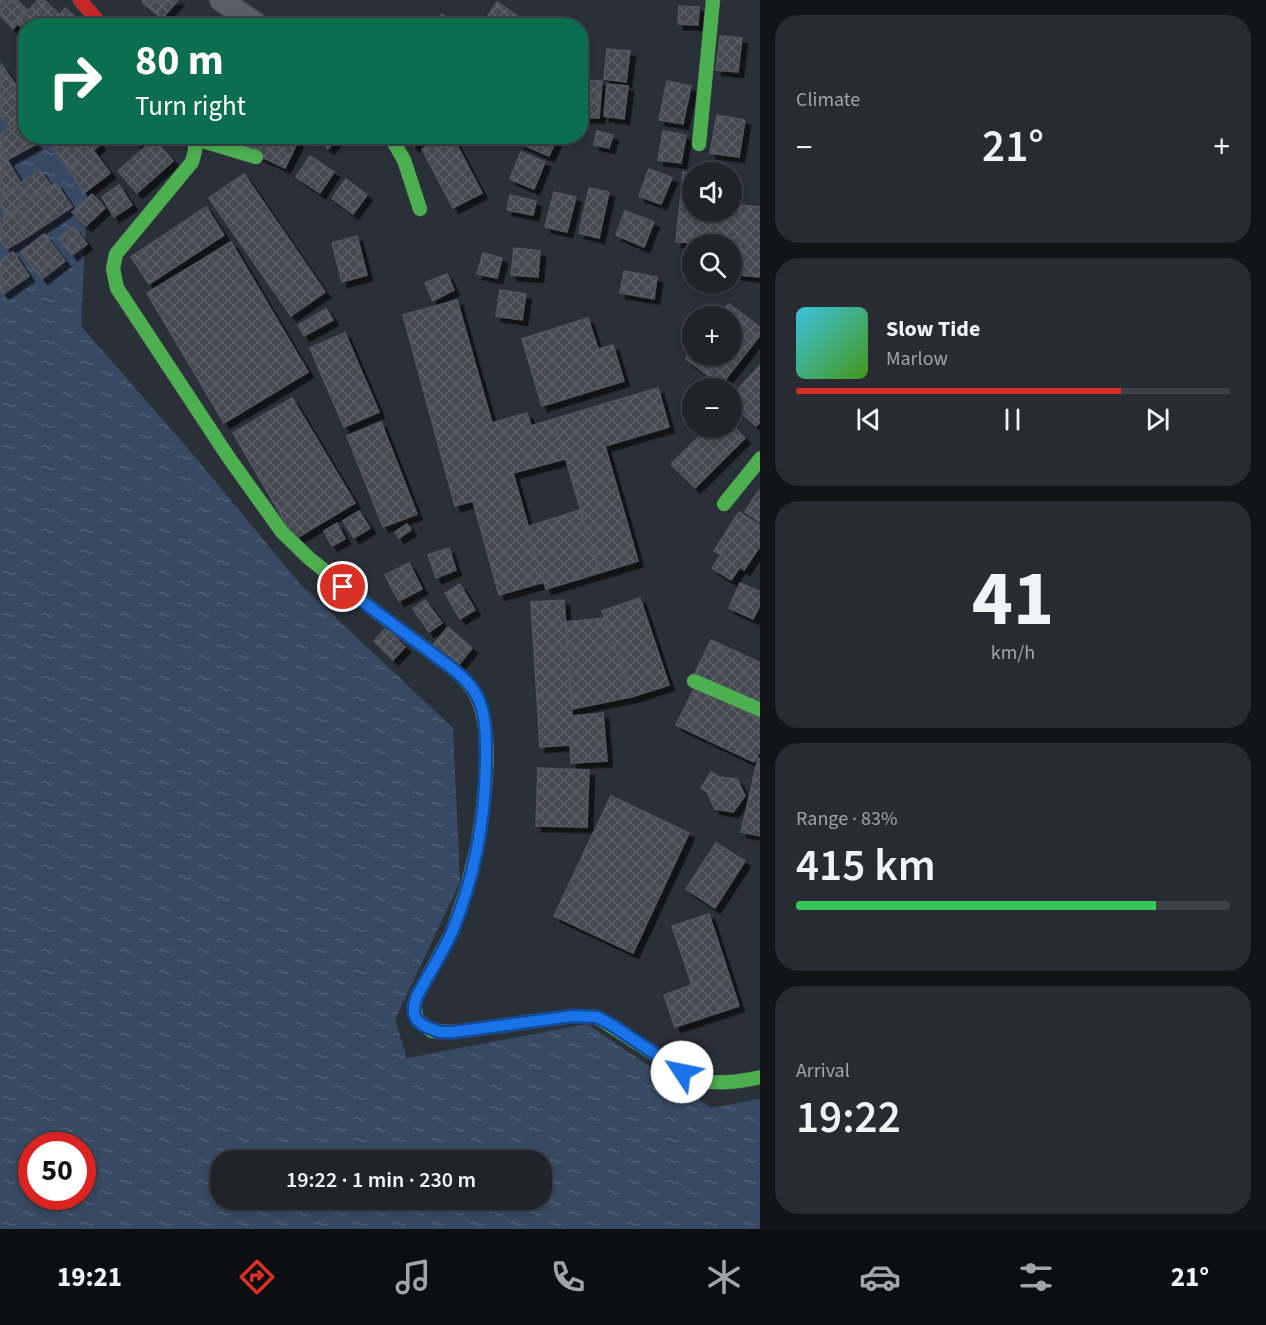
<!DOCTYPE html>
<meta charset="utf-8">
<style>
body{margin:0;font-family:"Source Sans 3",sans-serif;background:#282c32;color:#f1f3f6;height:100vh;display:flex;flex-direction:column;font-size:22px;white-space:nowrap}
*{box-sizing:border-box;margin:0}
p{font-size:20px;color:#a2a4a8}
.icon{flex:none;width:33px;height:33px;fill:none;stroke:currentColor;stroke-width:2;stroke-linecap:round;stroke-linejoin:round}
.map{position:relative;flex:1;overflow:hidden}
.side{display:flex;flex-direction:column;gap:15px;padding:15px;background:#121417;width:506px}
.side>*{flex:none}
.banner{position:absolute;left:18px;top:18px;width:570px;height:126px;border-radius:24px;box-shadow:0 3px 9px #0003,0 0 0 2px #3d4147;background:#0b6e4f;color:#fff;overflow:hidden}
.controls{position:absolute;left:682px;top:162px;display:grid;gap:12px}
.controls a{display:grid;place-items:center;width:60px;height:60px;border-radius:50%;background:#20242a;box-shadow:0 3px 9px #0003,0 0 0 2px #3d4147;font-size:30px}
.speed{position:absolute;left:18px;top:1132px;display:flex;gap:12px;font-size:30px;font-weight:700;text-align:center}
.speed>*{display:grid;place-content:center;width:78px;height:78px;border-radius:50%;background:#20242a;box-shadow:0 3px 9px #0003,0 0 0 2px #3d4147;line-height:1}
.speed .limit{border:9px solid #d22;background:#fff;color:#111}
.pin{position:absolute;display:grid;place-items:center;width:51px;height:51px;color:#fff;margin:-26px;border:3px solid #fff;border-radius:50%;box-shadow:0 2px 6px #0007}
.me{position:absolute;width:66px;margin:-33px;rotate:304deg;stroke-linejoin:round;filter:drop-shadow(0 0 4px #0008)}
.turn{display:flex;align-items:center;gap:21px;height:126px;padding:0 18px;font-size:27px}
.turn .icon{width:78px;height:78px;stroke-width:2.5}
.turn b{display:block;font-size:42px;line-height:51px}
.big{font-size:45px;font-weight:600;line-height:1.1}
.side .tile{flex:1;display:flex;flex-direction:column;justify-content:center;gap:9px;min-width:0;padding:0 21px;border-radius:24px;background:#282c32}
.side .dial{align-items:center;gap:0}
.dial b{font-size:78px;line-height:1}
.song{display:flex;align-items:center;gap:18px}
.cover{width:72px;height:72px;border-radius:9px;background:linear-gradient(135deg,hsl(190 70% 55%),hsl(100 70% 35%))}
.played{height:6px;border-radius:3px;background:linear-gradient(90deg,#d93025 75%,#3d4147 75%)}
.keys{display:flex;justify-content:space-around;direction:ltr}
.heat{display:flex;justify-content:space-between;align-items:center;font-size:33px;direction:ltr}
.charge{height:9px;border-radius:4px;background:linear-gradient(90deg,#34c759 83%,#3d4147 0)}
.trip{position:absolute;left:210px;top:1150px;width:342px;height:60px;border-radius:24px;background:#20242a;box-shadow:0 3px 9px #0003,0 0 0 2px #3d4147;font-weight:600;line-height:60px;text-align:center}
.tabs{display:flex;height:96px;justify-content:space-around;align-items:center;background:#0d0e11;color:#a2a4a8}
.tabs .icon{width:42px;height:42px}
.tabs .active{color:#d93025}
.tabs b{font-size:27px;color:#f1f3f6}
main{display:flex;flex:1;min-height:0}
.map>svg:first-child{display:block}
.water{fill:url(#water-ripples);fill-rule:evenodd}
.building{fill:url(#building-cross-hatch);stroke:#52575f;stroke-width:1.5;filter:url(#shadow)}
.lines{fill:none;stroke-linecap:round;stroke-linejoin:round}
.street-casing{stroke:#484c53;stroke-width:24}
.fast-casing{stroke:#484c53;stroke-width:15}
.slow-casing{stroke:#484c53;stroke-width:15}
.jam-casing{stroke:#484c53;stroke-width:15}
.street{stroke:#5a5e66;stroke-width:22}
.fast{stroke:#4caf50;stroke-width:14}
.slow{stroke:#ffc107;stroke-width:14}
.jam{stroke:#c62828;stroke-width:14}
.route-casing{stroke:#114b97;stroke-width:15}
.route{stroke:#1a73e8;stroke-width:10}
</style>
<main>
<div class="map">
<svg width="761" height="1229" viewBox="0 0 761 1229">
<defs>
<pattern id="water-ripples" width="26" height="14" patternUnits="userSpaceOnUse" patternTransform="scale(1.5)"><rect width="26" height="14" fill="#384963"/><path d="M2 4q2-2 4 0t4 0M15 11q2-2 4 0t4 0" fill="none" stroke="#526178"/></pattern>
<pattern id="building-cross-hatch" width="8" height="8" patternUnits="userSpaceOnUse" patternTransform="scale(1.5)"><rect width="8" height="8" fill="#444950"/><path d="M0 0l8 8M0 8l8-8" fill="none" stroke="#5d6168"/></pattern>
<filter id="shadow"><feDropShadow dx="5.5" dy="5.5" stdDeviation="0" flood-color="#0009"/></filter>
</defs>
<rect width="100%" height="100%" fill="#2a3038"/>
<!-- water -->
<path class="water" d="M0,61L25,96L26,136L56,137L88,180L81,326L190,451L301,585L453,728L460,882L395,1020L407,1058L587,1024L711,1108L760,1099V1229H0ZM32,1146H82V1197H32ZM220,1161H542V1200H220Z"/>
<!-- building -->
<g class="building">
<path d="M0,0H17L28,11L13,29L0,15Z"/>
<path d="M38,0H44L59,14L48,26H26V31L17,23Z"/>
<path d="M143,0H178L162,19L142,2Z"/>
<path d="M497,2L532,26H481Z"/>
<path d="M679,6L699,7L698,25L678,24Z"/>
<path d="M65,8L85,26H50Z"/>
<path d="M442,14L451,20L447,26H434Z"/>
<path d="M720,36L742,38L738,72L716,70Z"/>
<path d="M607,49L630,51L626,82L604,79Z"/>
<path d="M2,66L17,86L3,100L0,96V68Z"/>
<path d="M580,80L602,81L599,118L580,117Z"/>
<path d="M667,81L691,86L683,124L659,120Z"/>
<path d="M607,84L628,86L624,119L604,116Z"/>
<path d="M17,86L26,95V114L11,127L0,115V103Z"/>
<path d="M717,115L745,120L739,157L710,153Z"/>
<path d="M22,120L26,126V136H31L36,144L7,160L0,148V134Z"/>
<path d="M597,131L613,135L609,148L594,145Z"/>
<path d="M663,131L686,135L681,163L658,160Z"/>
<path d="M66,136H94L100,145L68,168L52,146Z"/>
<path d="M131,136H145L137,144Z"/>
<path d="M243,136H288L298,141L285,168L239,146Z"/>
<path d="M316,136H340L328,149Z"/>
<path d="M406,136H425L414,146Z"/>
<path d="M445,136H452L482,193L453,208L422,149Z"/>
<path d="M522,136H558L549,156L519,143Z"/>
<path d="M154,139L173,161L137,193L118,171Z"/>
<path d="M0,148L21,183L3,194L0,190Z"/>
<path d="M93,150L110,173L84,193L68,168Z"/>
<path d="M521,152L545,162L534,189L510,179Z"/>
<path d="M310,156L334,172L320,193L296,177Z"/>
<path d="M649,169L672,178L661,204L639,196Z"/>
<path d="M40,170L51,186L6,215L0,206V197Z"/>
<path d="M683,172L693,173V212H732V204L761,207V277L732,274V244L676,242Z"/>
<path d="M244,174L325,292L291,316L209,198Z"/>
<path d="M346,179L367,195L353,214L332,198Z"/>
<path d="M56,183L72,207L27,237L11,213Z"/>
<path d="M119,185L132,205L114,217L102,197Z"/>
<path d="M589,188L609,192L599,238L579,233Z"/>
<path d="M554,192L576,197L567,232L545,227Z"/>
<path d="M92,194L105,208L86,226L72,212Z"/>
<path d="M510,195L536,201L533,215L507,210Z"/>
<path d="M206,207L224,235L149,284L131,257Z"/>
<path d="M625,211L654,222L644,247L616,235Z"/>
<path d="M11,213L27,237L7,249L0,240V220Z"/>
<path d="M74,227L87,244L72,255L59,238Z"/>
<path d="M44,234L65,261L42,279L21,252Z"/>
<path d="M357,236L367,275L342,282L332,243Z"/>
<path d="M231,242L308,372L224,423L147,293Z"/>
<path d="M514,248L540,251L538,277L511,275Z"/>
<path d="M13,252L29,276L3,294L0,290V261Z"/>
<path d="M483,253L502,258L497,278L477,274Z"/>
<path d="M624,271L657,277L654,299L620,293Z"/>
<path d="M447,274L454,290L433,301L425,283Z"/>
<path d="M500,290L526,294L522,320L496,316Z"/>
<path d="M457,300L492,423L527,413L531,426L554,419L565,459L513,473L544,582L499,595L473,501L455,506L403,315Z"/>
<path d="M729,304L761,328V334L721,385L686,359L693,350V356H732V316H719Z"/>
<path d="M326,309L333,320L304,336L298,325Z"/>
<path d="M588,318L598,349L613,345L624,381L542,406L522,339Z"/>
<path d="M345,333L379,412L344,427L310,348Z"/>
<path d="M761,364V421L756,426L732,405V396Z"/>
<path d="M658,388L669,427L605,446L638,561L599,573L554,419Z"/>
<path d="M292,398L355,503L295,539L233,433Z"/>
<path d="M381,422L417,514L383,527L347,436Z"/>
<path d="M732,425L745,438L695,488L671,464L708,428H732Z"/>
<path d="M759,490L761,491V523L745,512Z"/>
<path d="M580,510L599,573L546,589L527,527Z"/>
<path d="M359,511L370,528L354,538L343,521Z"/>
<path d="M739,512L761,526V545L744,570L740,567L731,580L712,568L721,555L714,551Z"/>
<path d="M337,523L345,539L332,546L324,531Z"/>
<path d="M407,524L411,530L399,538L395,532Z"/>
<path d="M449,548L456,570L436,578L428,555Z"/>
<path d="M409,563L422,589L399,601L385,575Z"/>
<path d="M740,583L761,592V603L753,619L729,608Z"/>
<path d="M460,584L475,610L460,619L445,593Z"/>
<path d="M640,598L669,685L631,697L602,611Z"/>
<path d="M425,600L442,623L429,632L413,609Z"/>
<path d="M564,600L572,716L603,713L607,761L571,763L570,745L540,747L531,602Z"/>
<path d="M605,618L631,697L572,709L566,622Z"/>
<path d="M448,627L472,648L457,667L432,646Z"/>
<path d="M386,628L405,647L393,660L374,641Z"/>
<path d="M711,640L761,663V706L694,675Z"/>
<path d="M695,687L761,719V749L754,762L676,725Z"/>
<path d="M758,758L761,759V836L741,832Z"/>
<path d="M538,768L589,770L587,827L536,826Z"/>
<path d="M711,772L719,777L737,779L745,796L733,812L715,809L707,792L701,788Z"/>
<path d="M611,796L689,833L633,953L554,916Z"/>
<path d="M716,843L745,861L715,908L686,889Z"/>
<path d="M709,914L739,1006L675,1027L664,995L692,985L672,926Z"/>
</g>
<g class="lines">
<!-- street casing -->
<g class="street-casing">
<path id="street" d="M221,0L259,26"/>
</g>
<!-- fast casing -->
<g class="fast-casing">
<g id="fast">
<path d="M195,136V151L192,162L116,254L113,269L117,288L229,458L282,532L310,559L370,607"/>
<path d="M390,136L404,160L420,209"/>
<path d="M196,139L256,157"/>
<path d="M699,144L713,0"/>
<path d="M724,504L761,458"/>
<path d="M694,681L761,710"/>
<path d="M478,843L467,888L452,932L417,996L414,1006L417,1020L432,1031L453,1032L573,1016L597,1017L693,1079C716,1085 738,1082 761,1077"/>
</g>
</g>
<!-- slow casing -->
<g class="slow-casing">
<path id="slow" d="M370,607C389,622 409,636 429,651C444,662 462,674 473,690C496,724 484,804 478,843"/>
</g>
<!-- jam casing -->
<g class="jam-casing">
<path id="jam" d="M80,0L102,26"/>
</g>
<!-- street -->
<use href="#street" class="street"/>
<!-- fast -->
<use href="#fast" class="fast"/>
<!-- slow -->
<use href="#slow" class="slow"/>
<!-- jam -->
<use href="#jam" class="jam"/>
</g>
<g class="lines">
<!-- route casing -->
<g class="route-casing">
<path id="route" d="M343,587L453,669C462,677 471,684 477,696C486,714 486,734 486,754C486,816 476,874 452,932C442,954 428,975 417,996L414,1006V1014L417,1020L424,1026L440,1032H453L573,1016L597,1017L612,1025L682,1072"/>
</g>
<!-- route -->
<use href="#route" class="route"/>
</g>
</svg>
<div class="controls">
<a><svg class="icon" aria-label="sound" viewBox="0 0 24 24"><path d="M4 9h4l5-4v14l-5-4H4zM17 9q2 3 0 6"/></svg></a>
<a><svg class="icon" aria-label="search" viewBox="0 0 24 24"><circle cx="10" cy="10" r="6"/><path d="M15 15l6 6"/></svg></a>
<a>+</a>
<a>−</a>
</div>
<div class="speed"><div class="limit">50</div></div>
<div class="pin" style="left:343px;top:587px;background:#d93025"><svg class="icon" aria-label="arrive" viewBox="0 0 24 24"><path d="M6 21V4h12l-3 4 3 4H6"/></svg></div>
<svg class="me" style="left:682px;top:1072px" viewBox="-20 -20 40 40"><circle r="19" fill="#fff"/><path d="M0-13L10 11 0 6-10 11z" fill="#1a73e8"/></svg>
<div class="trip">19:22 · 1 min · 230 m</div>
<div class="banner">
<div class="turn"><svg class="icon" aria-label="right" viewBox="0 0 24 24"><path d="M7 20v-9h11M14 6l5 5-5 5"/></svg><div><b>80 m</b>Turn right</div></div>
</div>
</div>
<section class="side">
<div class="tile"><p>Climate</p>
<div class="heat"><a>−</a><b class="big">21°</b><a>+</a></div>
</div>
<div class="tile">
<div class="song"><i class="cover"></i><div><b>Slow Tide</b><p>Marlow</p></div></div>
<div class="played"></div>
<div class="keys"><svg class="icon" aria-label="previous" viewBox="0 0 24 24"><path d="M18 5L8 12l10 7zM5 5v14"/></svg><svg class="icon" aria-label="pause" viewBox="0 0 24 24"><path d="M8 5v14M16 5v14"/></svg><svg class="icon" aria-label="next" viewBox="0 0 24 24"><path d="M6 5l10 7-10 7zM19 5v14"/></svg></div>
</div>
<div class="tile dial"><b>41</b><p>km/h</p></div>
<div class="tile"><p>Range · 83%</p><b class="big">415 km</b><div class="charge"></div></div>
<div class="tile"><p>Arrival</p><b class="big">19:22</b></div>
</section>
</main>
<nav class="tabs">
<b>19:21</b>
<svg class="icon active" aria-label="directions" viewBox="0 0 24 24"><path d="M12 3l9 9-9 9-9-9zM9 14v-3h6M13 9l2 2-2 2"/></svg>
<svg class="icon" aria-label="music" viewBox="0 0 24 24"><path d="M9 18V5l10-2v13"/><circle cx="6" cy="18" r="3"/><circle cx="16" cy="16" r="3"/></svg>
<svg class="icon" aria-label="phone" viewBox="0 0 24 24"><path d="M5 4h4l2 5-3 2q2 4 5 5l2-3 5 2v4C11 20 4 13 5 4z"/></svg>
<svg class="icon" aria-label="climate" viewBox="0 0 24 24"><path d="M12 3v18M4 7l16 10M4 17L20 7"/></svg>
<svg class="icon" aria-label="car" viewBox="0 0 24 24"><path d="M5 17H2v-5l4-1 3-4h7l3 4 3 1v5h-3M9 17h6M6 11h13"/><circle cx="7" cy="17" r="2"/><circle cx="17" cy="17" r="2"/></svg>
<svg class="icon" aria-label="filters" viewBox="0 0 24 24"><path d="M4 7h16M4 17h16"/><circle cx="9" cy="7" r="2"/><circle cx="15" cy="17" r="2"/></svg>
<b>21°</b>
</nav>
